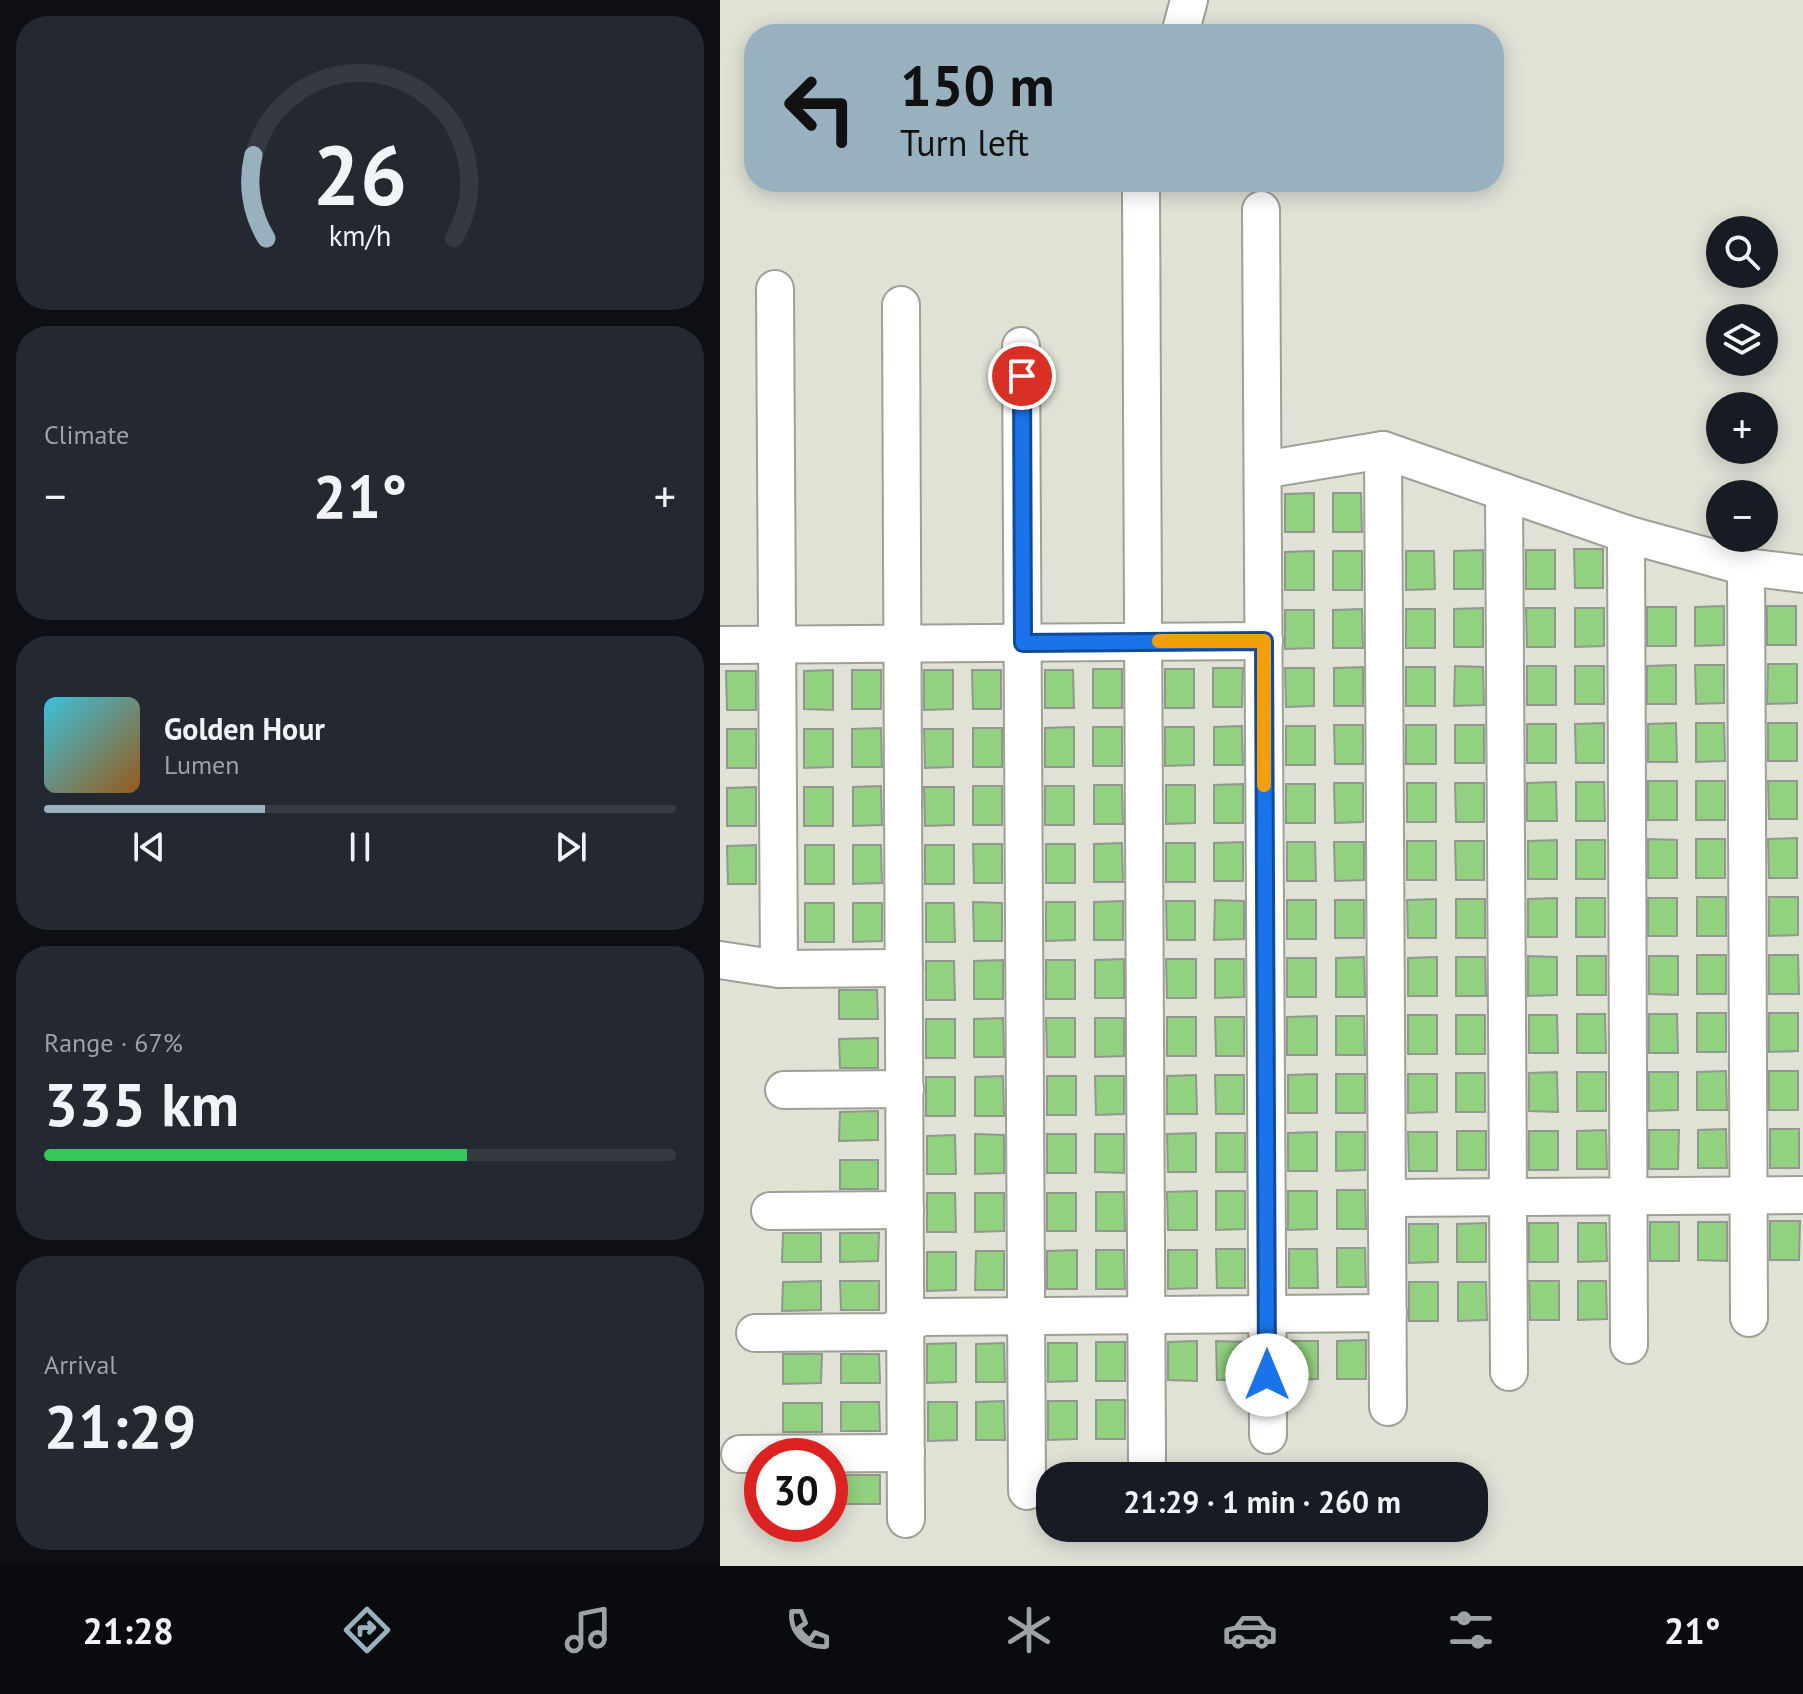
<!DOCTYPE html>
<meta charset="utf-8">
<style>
body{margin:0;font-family:"PT Sans",sans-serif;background:#242831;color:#f1f3f6;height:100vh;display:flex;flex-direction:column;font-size:30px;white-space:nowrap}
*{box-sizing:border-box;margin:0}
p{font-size:26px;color:#9ea1a6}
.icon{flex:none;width:44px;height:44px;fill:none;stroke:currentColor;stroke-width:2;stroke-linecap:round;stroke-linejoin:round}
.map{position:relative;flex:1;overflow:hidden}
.panel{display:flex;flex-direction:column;gap:16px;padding:16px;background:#0d0f14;width:720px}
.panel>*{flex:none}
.banner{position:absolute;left:24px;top:24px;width:760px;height:168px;border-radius:32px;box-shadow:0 4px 20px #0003;background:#98b1bf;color:#111;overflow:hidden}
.tools{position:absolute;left:986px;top:216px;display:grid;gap:16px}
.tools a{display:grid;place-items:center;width:72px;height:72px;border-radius:50%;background:#171b24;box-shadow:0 4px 20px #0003;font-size:40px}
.speed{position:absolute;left:24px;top:1438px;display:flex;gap:16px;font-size:40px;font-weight:700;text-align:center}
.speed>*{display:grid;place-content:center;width:104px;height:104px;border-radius:50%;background:#171b24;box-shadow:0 4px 20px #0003;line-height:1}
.speed .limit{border:12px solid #d22;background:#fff;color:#111}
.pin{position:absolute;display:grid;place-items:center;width:68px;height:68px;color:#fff;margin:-34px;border:4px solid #fff;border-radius:50%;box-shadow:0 2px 8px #0007}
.me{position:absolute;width:88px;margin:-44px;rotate:0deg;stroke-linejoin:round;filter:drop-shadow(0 0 6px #0008)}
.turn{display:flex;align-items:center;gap:28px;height:168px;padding:0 24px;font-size:36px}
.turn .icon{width:104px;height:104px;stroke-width:2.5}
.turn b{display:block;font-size:56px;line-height:68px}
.big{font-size:60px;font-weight:600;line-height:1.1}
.panel .tile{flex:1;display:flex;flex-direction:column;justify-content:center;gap:12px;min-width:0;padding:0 28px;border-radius:32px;background:#242831}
.panel .dial{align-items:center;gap:0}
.dial svg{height:208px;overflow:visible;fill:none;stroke:#363941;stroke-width:7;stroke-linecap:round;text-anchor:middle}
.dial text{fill:#f1f3f6;stroke:none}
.song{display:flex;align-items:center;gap:24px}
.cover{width:96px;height:96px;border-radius:12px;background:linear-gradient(135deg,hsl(190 70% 55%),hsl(30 70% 35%))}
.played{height:8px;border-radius:4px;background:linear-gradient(90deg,#98b1bf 35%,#363941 35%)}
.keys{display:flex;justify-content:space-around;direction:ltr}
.heat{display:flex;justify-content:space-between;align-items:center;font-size:44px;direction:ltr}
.charge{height:12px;border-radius:6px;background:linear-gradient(90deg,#34c759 67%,#363941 0)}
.trip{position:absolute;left:316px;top:1462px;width:452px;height:80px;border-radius:32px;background:#171b24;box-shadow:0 4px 20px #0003;font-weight:600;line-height:80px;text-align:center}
.dock{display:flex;height:128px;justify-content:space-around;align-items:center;background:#090b0e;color:#9ea1a6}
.dock .icon{width:56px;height:56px}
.dock .current{color:#98b1bf}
.dock b{font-size:36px;color:#f1f3f6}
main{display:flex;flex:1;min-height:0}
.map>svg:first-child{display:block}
.building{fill:#92d180;stroke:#91988f;stroke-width:2}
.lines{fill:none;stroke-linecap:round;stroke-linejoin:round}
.minor-casing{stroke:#9ea095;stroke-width:40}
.minor{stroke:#fff;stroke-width:36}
.route-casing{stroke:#114b97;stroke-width:20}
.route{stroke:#1a73e8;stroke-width:14}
.slow{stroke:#f59e0b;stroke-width:14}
</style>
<main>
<section class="panel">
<div class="tile dial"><svg viewBox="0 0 100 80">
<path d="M14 69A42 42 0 1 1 86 69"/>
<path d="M14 69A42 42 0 0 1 9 37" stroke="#98b1bf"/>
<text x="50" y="56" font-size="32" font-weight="700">26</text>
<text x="50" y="72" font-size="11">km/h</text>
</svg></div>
<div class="tile"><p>Climate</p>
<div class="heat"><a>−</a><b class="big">21°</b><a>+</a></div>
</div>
<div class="tile">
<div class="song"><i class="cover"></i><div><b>Golden Hour</b><p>Lumen</p></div></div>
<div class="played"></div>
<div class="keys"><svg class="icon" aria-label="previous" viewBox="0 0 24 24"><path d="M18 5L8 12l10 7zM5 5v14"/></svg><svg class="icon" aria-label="pause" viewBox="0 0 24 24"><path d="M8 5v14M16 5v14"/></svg><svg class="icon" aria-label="next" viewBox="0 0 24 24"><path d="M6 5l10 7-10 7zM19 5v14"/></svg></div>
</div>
<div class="tile"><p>Range · 67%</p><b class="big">335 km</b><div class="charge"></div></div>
<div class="tile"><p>Arrival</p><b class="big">21:29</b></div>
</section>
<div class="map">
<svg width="1083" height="1566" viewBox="0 0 1083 1566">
<rect width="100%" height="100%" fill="#e0e2d6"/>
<!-- building -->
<g class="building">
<path d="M594,493V532H565V494Z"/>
<path d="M613,493H641L642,532H613Z"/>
<path d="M854,549H883V588H855Z"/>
<path d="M763,550V589H734V551Z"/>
<rect x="806" y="550" width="29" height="39"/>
<path d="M594,551V590H565V552Z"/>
<rect x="613" y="551" width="29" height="39"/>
<path d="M686,551H714L715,589L686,590Z"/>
<path d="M1004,606V645L975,646V607Z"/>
<rect x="1047" y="606" width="29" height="39"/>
<rect x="927" y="607" width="29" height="39"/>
<path d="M763,608V647H734V609Z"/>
<path d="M806,608H835V647H807Z"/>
<path d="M855,608H884V646L855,647Z"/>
<path d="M642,609L643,648H613V610Z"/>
<rect x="686" y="609" width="29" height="39"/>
<path d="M565,610H594V648L565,649Z"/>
<path d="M1048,664H1077V703L1047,704Z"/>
<path d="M956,665V704H927V666Z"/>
<path d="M975,665H1004V703L976,704Z"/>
<path d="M735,666L763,667L764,705L734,706Z"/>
<rect x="807" y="666" width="29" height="39"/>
<rect x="855" y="666" width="29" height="38"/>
<path d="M643,667V706H614V668Z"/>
<rect x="686" y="667" width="29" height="39"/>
<path d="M493,668H523L522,707H493Z"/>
<path d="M565,668H594V706L566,707Z"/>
<rect x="373" y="669" width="29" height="39"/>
<rect x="445" y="669" width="29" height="39"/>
<path d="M113,670V710L84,709V671Z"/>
<rect x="132" y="670" width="29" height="39"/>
<path d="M204,670H233V709L204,710Z"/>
<path d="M252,670H281V709H253Z"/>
<path d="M325,670H353L354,708H325Z"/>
<path d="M6,671H36V710H7Z"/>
<path d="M884,723V763H856L855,724Z"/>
<path d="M956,723L957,762H928V724Z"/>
<path d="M976,723H1004L1005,761L976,762Z"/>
<rect x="1048" y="723" width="29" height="38"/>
<rect x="807" y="724" width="29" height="39"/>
<path d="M614,725H643V764H615Z"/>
<rect x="686" y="725" width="30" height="39"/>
<rect x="735" y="725" width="29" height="38"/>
<path d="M522,726L523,765H494V727Z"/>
<rect x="566" y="726" width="29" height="39"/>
<path d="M354,727V767H325V728Z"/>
<rect x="373" y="727" width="29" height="39"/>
<path d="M445,727H474V765L445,766Z"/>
<path d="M161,728L162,767H132V729Z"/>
<rect x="253" y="728" width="29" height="39"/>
<rect x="7" y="729" width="29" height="39"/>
<path d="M84,729H113V767L84,768Z"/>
<path d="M204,729H233V767L205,768Z"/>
<rect x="928" y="781" width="29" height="39"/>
<rect x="976" y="781" width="29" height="39"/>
<path d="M1048,781H1077V819H1049Z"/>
<path d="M836,782L837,821H807V783Z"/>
<path d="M856,782H884L885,821H856Z"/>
<path d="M614,783H643V822L615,823Z"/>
<rect x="687" y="783" width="29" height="39"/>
<path d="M735,783H764V822H736Z"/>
<path d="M523,784V823H494V785Z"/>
<rect x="566" y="784" width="29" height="39"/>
<path d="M374,785H402L403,824H374Z"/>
<path d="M446,785H475V823L446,824Z"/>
<path d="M161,786L162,825L133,826V787Z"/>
<rect x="253" y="786" width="29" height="39"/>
<rect x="325" y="786" width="29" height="39"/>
<path d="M36,787V826H7V788Z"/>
<rect x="84" y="787" width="29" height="39"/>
<path d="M204,787H234V825L205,826Z"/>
<path d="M1077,838V878H1049L1048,839Z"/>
<path d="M928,839L957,840V878H928Z"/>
<rect x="976" y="839" width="29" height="39"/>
<path d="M837,840V879H808V841Z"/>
<rect x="856" y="840" width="29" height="39"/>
<rect x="687" y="841" width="29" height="39"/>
<path d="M735,841H764V880H736Z"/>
<path d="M523,842V881H494V843Z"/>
<path d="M567,842H595L596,881H567Z"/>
<path d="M614,842H644V880L615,881Z"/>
<path d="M402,843L403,882H374V844Z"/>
<rect x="446" y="843" width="29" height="39"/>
<path d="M253,844H282V883H254Z"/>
<rect x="326" y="844" width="29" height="39"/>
<path d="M36,845V884H8L7,846Z"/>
<rect x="85" y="845" width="29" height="39"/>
<path d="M133,845H161L162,883L133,884Z"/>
<rect x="205" y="845" width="29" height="39"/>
<rect x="977" y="897" width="29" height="39"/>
<path d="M1049,897H1078V935L1049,936Z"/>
<path d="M837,898V937H808V899Z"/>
<rect x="856" y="898" width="29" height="39"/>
<rect x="928" y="898" width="29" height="38"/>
<path d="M716,899V938H688L687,900Z"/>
<rect x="736" y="899" width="29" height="39"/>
<path d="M495,900L524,901V939L494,940Z"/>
<rect x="567" y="900" width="29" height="39"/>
<rect x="615" y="900" width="29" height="38"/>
<path d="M403,901V940H374V902Z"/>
<path d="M446,901H475V940H447Z"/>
<path d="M253,902L282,903V941H254Z"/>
<path d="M326,902H355V940L326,941Z"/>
<rect x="85" y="903" width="29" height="39"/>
<path d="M133,903H162V941L133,942Z"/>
<path d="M206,903H234L235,942H206Z"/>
<rect x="977" y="955" width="29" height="39"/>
<path d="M1049,955H1078L1079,994H1049Z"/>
<path d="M808,956L837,957V995L808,996Z"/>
<rect x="857" y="956" width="29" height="39"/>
<path d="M929,956H958V995L929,994Z"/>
<path d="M644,957L645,997H616V958Z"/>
<path d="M717,957V996H688V958Z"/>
<path d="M736,957H765L766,996H736Z"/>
<rect x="567" y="958" width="29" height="39"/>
<path d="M404,959V998H375V960Z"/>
<path d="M446,959H476V998H447Z"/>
<path d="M495,959H524V997L495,998Z"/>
<path d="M283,960V999H254V961Z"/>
<rect x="326" y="960" width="29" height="39"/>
<path d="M206,961H234L235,1000H206Z"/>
<path d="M119,990H157L158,1019H119Z"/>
<rect x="977" y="1013" width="29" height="39"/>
<path d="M1049,1013H1078V1051L1049,1052Z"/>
<path d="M857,1014H885L886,1053H857Z"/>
<path d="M929,1014H957L958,1053H929Z"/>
<rect x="688" y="1015" width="29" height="39"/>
<rect x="736" y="1015" width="29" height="39"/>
<path d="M809,1015H837L838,1053H809Z"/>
<path d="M597,1016V1055H567V1017Z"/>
<path d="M616,1016H644L645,1055H616Z"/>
<rect x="447" y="1017" width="29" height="39"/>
<path d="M495,1017H524V1056H496Z"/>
<path d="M283,1018L284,1057H254V1019Z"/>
<path d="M326,1018H355V1057H327Z"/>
<path d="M375,1018H404V1056L375,1057Z"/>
<rect x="206" y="1019" width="29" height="39"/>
<path d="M158,1038V1068H120L119,1039Z"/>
<path d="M1006,1071L1007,1110H977V1072Z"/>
<rect x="1049" y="1071" width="29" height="39"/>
<path d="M837,1072L838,1112L809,1111V1073Z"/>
<rect x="857" y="1072" width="29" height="39"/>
<path d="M929,1072H958V1110L929,1111Z"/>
<rect x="736" y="1073" width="29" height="39"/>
<path d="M597,1074V1113H568V1075Z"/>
<rect x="616" y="1074" width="29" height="39"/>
<path d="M688,1074H717V1112L688,1113Z"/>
<path d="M476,1075L477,1114H447V1076Z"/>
<path d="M495,1075H524V1114H496Z"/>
<path d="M283,1076L284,1116H255V1077Z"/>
<rect x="327" y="1076" width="29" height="39"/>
<path d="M375,1076H404V1114L376,1115Z"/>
<rect x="206" y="1077" width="29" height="39"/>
<path d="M158,1111V1140L119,1141L120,1112Z"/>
<path d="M1006,1129L1007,1168H978V1130Z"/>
<rect x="1050" y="1129" width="29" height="39"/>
<path d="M886,1130L887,1169H857V1131Z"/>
<path d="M929,1130H959L958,1169H929Z"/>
<rect x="737" y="1131" width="29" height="39"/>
<rect x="809" y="1131" width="29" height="39"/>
<path d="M597,1132V1171H568V1133Z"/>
<path d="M616,1132H645V1170L616,1171Z"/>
<path d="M688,1132H717V1171H689Z"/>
<path d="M476,1133V1172H448L447,1134Z"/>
<rect x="496" y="1133" width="29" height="39"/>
<path d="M255,1134L284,1135V1173L255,1174Z"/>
<rect x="327" y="1134" width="29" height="39"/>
<path d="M375,1134H404V1173L375,1172Z"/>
<path d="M235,1135L236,1174H207V1136Z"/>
<rect x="120" y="1160" width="38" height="29"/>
<path d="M617,1190H645L646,1229H617Z"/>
<path d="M477,1191V1230H448L447,1192Z"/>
<path d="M496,1191H525V1229L496,1230Z"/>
<path d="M568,1191H597V1229L568,1230Z"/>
<path d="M376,1192H404L405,1231H376Z"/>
<path d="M207,1193H235L236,1232H207Z"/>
<path d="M255,1193H284V1231L255,1232Z"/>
<rect x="327" y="1193" width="29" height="38"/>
<path d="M1050,1221H1080L1079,1260H1050Z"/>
<rect x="930" y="1222" width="29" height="39"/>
<path d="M978,1222H1007V1261L978,1260Z"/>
<path d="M766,1223V1262H737V1224Z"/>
<rect x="809" y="1223" width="29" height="39"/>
<path d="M858,1223H886L887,1261L858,1262Z"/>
<path d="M689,1224H718V1262L689,1263Z"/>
<path d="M63,1233H101V1262H62Z"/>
<path d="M120,1233H159L158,1261L120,1262Z"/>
<path d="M617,1248H645L646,1287H617Z"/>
<path d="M496,1249H525V1288H497Z"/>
<path d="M569,1249H597L598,1288H569Z"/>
<path d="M357,1250V1289H327V1251Z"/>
<path d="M376,1250H404L405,1289H376Z"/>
<path d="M448,1250H477V1288L448,1289Z"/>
<path d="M256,1251H284V1290H255Z"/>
<path d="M207,1252H236V1290L207,1291Z"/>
<path d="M101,1281V1310L62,1311L63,1282Z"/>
<path d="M120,1281H159V1310H121Z"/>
<path d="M809,1281H839V1320H810Z"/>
<path d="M858,1281H886L887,1319L858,1320Z"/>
<rect x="689" y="1282" width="29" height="39"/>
<path d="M738,1282H766L767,1320L738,1321Z"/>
<path d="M646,1340V1379H617V1341Z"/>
<path d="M477,1341V1381L448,1380V1342Z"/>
<path d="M496,1341L525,1342V1380H497Z"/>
<path d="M569,1341H598V1379L569,1380Z"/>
<rect x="376" y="1342" width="29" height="39"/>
<path d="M236,1343V1382L207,1383V1344Z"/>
<path d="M284,1343L285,1382H256V1344Z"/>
<path d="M328,1343H357V1381L328,1382Z"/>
<path d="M63,1354H102L101,1383L63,1384Z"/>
<path d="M121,1354H159L160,1383H121Z"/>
<rect x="376" y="1400" width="29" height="39"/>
<path d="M284,1401L285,1440H256V1402Z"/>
<path d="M328,1401H357V1439L328,1440Z"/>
<path d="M121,1402H159L160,1431H121Z"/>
<path d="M208,1402H237V1440L208,1441Z"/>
<rect x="63" y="1403" width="39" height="29"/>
<rect x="121" y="1475" width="39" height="29"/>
</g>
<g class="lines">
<!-- minor casing -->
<g class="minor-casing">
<g id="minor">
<path d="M460,34L469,0"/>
<path d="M423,182L421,191L427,1460"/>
<path d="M541,210L548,1435"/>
<path d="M55,289L59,969"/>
<path d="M181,305L186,1519"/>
<path d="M301,346L307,1491"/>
<path d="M663,450L668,1407"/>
<path d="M543,470L663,450L906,534L1026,567L1083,574"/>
<path d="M784,492L789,1372"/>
<path d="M906,534L909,1345"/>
<path d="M1026,567L1029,1318"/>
<path d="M0,645L544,641"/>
<path d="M0,960L59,969L184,968"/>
<path d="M64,1090L185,1089"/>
<path d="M667,1198L1083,1195"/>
<path d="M50,1211L185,1210"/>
<path d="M35,1333L169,1332L202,1317L668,1313"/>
<path d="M20,1454L186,1453"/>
</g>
</g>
<!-- minor -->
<use href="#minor" class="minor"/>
</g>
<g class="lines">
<!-- route casing -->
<g class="route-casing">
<path id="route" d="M302,376L303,643L544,641L547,1375"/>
</g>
<!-- route -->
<use href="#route" class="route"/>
<!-- slow -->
<path class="slow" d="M439,641H544V785"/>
</g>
</svg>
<div class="tools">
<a><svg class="icon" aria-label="search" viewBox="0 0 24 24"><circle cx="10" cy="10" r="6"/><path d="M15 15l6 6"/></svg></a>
<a><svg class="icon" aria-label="layers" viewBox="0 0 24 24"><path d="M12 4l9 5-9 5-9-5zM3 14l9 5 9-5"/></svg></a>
<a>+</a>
<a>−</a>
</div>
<div class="speed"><div class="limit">30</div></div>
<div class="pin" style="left:302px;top:376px;background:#d93025"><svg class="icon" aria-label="arrive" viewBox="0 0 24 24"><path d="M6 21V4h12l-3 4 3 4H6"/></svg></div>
<svg class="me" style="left:547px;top:1375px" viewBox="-20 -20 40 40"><circle r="19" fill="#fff"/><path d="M0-13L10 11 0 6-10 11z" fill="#1a73e8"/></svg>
<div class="trip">21:29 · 1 min · 260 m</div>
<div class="banner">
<div class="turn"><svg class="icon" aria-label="left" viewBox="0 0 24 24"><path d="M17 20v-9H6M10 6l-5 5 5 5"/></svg><div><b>150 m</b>Turn left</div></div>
</div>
</div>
</main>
<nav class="dock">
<b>21:28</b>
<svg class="icon current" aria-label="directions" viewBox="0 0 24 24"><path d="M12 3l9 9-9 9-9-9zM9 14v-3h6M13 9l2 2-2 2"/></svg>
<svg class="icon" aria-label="music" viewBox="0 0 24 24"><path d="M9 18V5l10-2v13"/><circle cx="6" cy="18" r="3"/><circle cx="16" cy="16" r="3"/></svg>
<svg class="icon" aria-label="phone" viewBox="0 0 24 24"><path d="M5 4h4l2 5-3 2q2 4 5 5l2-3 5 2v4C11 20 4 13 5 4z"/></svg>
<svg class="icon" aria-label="climate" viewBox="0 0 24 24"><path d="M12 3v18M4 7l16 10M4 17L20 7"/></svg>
<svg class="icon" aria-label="car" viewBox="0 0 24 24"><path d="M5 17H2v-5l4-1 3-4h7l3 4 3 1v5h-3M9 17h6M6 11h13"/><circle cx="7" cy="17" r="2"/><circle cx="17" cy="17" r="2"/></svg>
<svg class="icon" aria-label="filters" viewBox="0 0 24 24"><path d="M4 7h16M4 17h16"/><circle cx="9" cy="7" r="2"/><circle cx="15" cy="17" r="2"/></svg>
<b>21°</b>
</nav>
